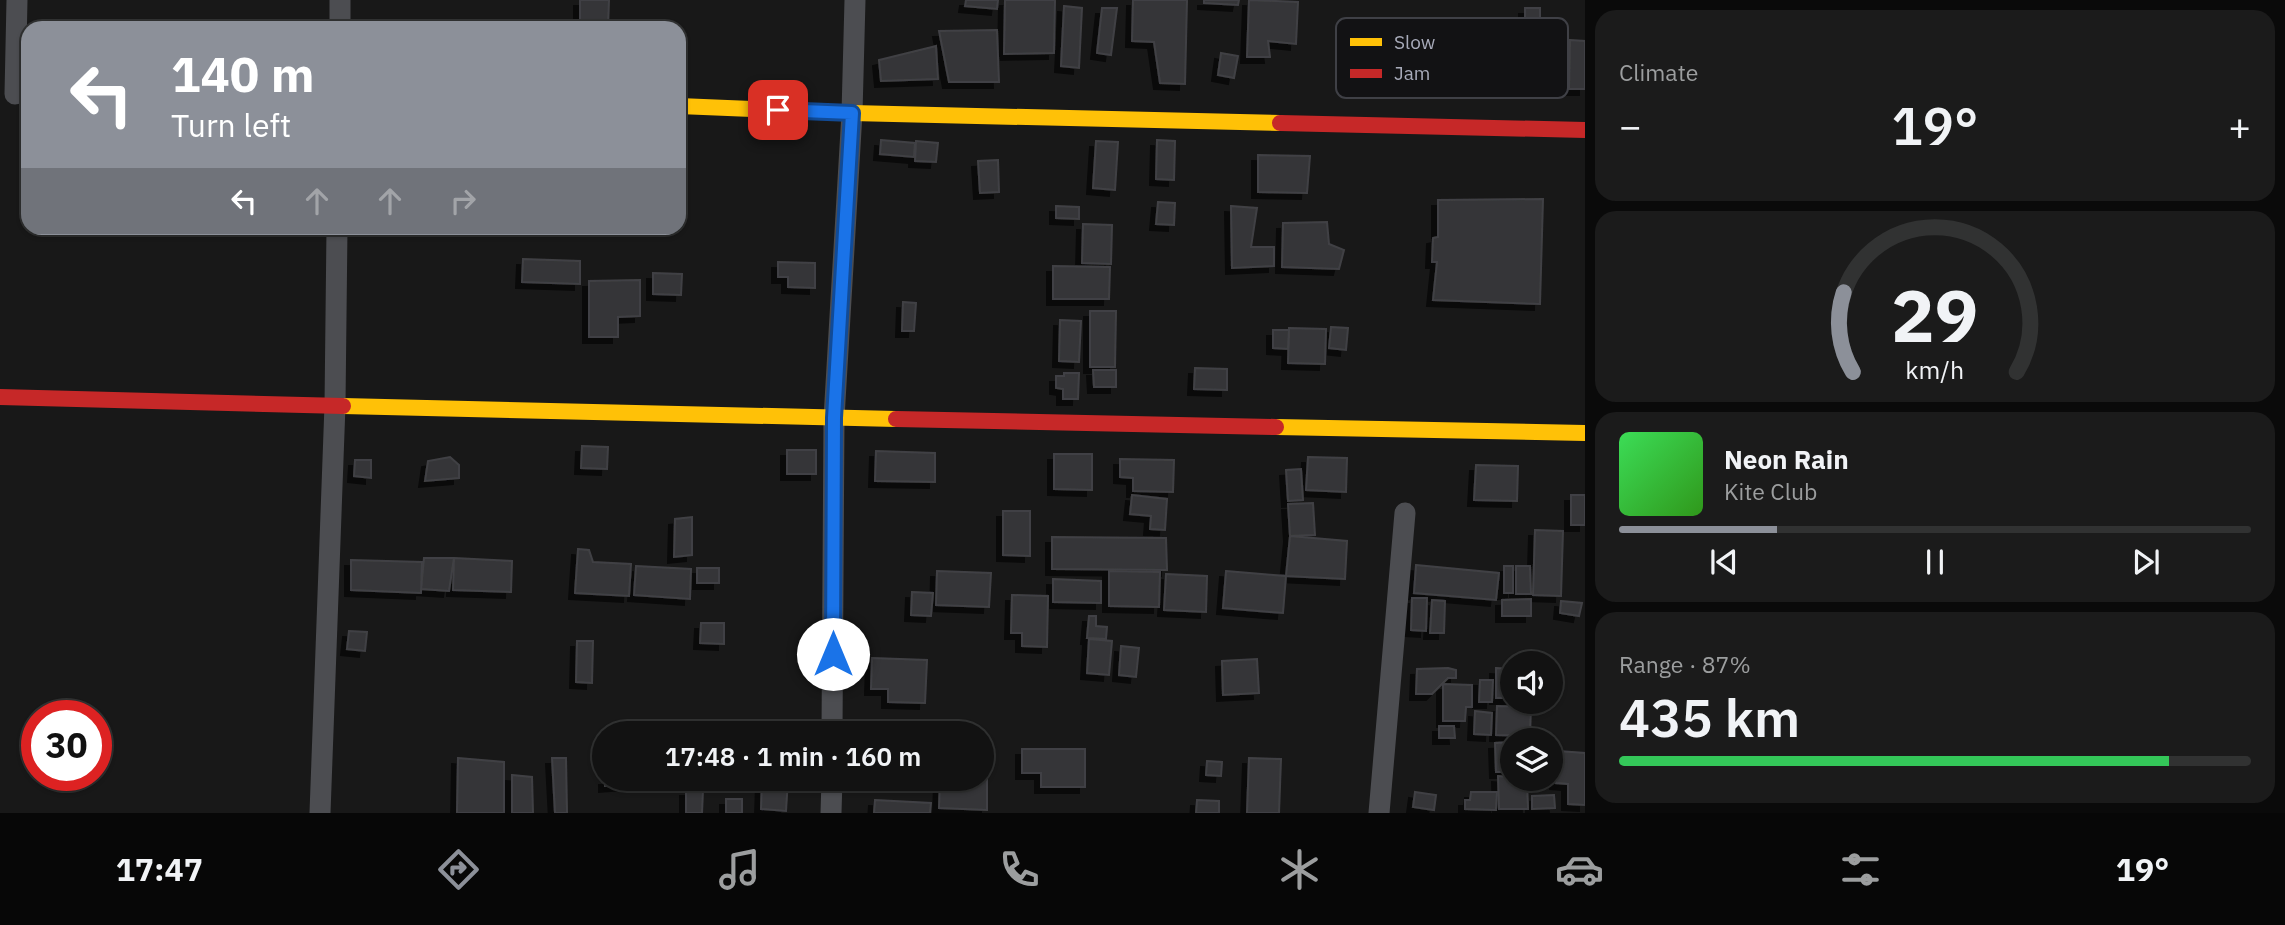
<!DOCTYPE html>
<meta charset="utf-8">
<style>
body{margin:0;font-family:"IBM Plex Sans",sans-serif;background:#1b1b1b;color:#f1f3f6;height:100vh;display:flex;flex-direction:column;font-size:26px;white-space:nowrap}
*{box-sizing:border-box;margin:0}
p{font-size:23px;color:#9c9e9f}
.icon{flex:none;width:38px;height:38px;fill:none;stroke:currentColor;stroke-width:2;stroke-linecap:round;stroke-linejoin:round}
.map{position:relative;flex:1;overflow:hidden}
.sheet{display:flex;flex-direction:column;gap:10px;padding:10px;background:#0a0a0a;width:700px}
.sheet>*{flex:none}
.guide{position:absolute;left:21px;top:21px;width:665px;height:214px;border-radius:21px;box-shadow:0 2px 5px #0004,0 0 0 2px #313232;background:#8c9099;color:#fff;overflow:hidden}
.controls{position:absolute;left:1500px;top:651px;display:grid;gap:14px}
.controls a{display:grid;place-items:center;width:63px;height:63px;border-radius:50%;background:#121212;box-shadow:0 2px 5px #0004,0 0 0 2px #313232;font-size:35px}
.speed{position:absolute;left:21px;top:700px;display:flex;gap:14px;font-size:35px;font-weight:700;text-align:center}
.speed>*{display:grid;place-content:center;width:91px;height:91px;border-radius:50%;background:#121212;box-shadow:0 2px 5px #0004,0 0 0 2px #313232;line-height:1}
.speed .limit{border:10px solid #d22;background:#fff;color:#111}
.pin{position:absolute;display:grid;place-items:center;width:60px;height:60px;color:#fff;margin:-30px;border-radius:14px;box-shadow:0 4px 10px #0006}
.me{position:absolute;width:77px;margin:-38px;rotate:0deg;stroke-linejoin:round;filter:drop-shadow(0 0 5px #0008)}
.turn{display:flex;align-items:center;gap:24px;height:147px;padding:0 35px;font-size:32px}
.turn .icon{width:91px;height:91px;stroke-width:2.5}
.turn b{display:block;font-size:49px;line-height:60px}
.lanes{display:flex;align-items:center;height:66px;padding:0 35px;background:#0003;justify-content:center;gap:35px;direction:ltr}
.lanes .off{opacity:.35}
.big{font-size:52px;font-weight:600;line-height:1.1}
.sheet .widget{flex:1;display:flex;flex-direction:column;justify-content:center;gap:10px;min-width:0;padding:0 24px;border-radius:21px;background:#1b1b1b}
.sheet .dial{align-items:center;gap:0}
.dial svg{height:182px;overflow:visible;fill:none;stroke:#313232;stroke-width:7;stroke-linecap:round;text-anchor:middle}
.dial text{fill:#f1f3f6;stroke:none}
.song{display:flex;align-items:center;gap:21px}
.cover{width:84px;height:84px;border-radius:10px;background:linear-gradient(135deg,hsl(130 70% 55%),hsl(110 70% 35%))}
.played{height:7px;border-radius:4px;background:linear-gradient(90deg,#8c9099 25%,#313232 25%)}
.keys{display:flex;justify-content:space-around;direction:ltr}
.heat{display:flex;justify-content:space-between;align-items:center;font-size:38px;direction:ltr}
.charge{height:10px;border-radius:5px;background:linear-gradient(90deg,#34c759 87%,#313232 0)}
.trip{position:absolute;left:592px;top:721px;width:402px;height:70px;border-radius:35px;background:#121212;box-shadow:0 2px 5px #0004,0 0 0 2px #313232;font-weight:600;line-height:70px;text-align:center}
.tab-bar{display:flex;height:112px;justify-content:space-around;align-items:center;background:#070707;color:#9c9e9f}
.tab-bar .icon{width:49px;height:49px}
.tab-bar .selected{color:#8c9099}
.tab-bar b{font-size:32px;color:#f1f3f6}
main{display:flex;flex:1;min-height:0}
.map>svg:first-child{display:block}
.building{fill:#353638;stroke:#414144;stroke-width:2;filter:url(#shadow)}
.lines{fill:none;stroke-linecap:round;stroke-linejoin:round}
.street{stroke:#4c4d51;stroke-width:21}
.slow{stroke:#ffc107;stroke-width:16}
.jam{stroke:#c62828;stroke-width:16}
.route-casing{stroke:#114b97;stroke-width:18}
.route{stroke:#1a73e8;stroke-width:12}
.key{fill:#121214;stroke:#3f4046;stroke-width:2}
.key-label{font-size:19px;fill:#a8abba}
</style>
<main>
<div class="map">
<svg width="1585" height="813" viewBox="0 0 1585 813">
<defs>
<filter id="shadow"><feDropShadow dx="-6" dy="6" stdDeviation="0" flood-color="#0009"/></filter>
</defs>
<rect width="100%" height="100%" fill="#181818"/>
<!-- building -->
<g class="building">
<path d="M580,0H609L608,28H580Z"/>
<path d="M966,0H998L997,9L965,6Z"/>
<path d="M1005,0H1055L1054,53L1004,54Z"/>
<path d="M1133,0H1187L1185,84L1160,83L1154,42L1132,41Z"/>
<path d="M1204,0H1239L1238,5L1204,3Z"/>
<path d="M1249,0L1298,2L1296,44L1268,41L1270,57H1247Z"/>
<path d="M1064,6L1082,8L1079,68L1061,66Z"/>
<path d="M1102,8H1117L1111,55L1097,53Z"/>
<rect x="1525" y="8" width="15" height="24"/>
<path d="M997,30L999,82H949L939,31Z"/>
<path d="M1570,40L1585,41V89H1569Z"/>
<path d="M936,46L938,79L881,81L879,60Z"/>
<path d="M1221,53L1238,56L1234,78L1218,75Z"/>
<path d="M881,140L915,143L914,157L880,154Z"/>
<path d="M1157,140L1175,141L1174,180L1156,179Z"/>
<path d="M916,141L938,143L936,162L915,161Z"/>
<path d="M1096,141L1118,142L1115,190L1093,188Z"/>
<path d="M1258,155L1310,156L1307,193L1258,192Z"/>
<path d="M998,160L999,192L980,193L978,161Z"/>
<path d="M1543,199L1540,304L1433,300L1437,262H1432L1433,238L1438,237V200Z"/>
<path d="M1158,202L1175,203L1174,225L1156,224Z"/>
<path d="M1056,206L1079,207V219L1056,218Z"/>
<path d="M1231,206L1257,208L1251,247H1274V266L1232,268Z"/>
<path d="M1327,222L1329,244L1344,250L1339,269L1282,267L1283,223Z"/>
<path d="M1083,224L1112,225L1111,264L1082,263Z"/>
<path d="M523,259L580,261V284L522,282Z"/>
<path d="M778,262L815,263V288L788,287V277H778Z"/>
<path d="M1053,266L1110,267L1109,299H1053Z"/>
<path d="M653,273L682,274L681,295L653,294Z"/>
<path d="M640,280V316L618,317V337H589V281Z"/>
<path d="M903,302L916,303L914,331H902Z"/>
<path d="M1090,311H1116L1115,367H1090Z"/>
<path d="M1060,320L1081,321L1079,362L1059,361Z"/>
<path d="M1331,327L1348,328L1346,350L1329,348Z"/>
<path d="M1289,328L1326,329L1325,364L1288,363Z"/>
<path d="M1273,330H1289L1288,349L1273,348Z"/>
<path d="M1195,368L1227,369V390L1194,389Z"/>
<path d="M1093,370H1116V387H1094Z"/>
<path d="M1064,373H1079L1078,399H1063V389L1056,388V376H1064Z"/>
<path d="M582,446L608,447L607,469L581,468Z"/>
<rect x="787" y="450" width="29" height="24"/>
<path d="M876,451L935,453V482L875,481Z"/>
<path d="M1054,454H1092V490L1054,489Z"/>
<path d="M450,457L459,465V478L425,481L428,461Z"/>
<path d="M1308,457L1347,458L1346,492L1306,490Z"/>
<path d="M1120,459L1174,460L1173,492L1133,491V478L1120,477Z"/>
<path d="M355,460H371V478L354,476Z"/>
<path d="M1476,465L1518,466L1517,501L1474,500Z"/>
<path d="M1301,469L1303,500L1288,501L1286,470Z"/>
<path d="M1132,495L1167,499L1165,530L1150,529L1151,516L1130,514Z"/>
<rect x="1571" y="495" width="14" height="30"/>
<path d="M1313,503L1315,535L1290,536L1288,504Z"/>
<path d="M1003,511H1030V556L1003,555Z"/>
<path d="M692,517V555L674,557L675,519Z"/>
<path d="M1535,530L1563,531L1561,596L1533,595Z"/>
<path d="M1290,536L1347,541L1345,579L1286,576Z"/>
<path d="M1052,537L1166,538L1167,570L1052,569Z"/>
<path d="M578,549L589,550L593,562L631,564L629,596L575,593Z"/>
<path d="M424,558H454L449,591L421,589Z"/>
<path d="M454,558L512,561L511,592L453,590Z"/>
<path d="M351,560L422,562L421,593L351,590Z"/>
<path d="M1416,565L1499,573L1496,600L1414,593Z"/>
<path d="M636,566L691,569L690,599L634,595Z"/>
<rect x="1504" y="566" width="9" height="27"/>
<path d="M1516,566H1530L1531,594H1516Z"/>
<rect x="697" y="568" width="22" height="15"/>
<path d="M937,571L991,573L989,607L936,605Z"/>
<path d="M1109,571L1160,572L1159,607L1109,606Z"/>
<path d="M1226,571L1286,576L1283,613L1223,608Z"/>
<path d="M1166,574L1207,576L1206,612L1164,610Z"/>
<path d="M1053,579L1101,581V603L1053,602Z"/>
<path d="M912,592L933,593L931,616L911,615Z"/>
<path d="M1012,595L1048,596L1047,647L1022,646V633H1011Z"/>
<path d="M1412,598H1427L1426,631L1411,630Z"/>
<path d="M1531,599V616H1502V600Z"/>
<path d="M1432,600L1445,601L1444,633H1430Z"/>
<path d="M1561,601L1582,603L1579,616L1560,613Z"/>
<path d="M1089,616H1096V626L1107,627L1106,639L1087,638Z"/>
<path d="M701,623H724V644L700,643Z"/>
<path d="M349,631L367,632L365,651L347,649Z"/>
<path d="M1089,639L1112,641L1109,675L1087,673Z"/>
<path d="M577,641H593L592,683L576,682Z"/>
<path d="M1121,646L1139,648L1136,677L1119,675Z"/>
<path d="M872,658L927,660L925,703L888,702V689H871Z"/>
<path d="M1257,659L1259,693L1223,695L1222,661Z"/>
<path d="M1448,668L1456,670V678H1448L1432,694H1416L1417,669Z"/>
<path d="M1496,668L1512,669V698H1496Z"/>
<path d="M1480,680H1493L1492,702H1479Z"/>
<path d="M1443,684L1472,685V707H1466L1465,721H1443Z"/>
<path d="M1497,706L1531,707L1530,736L1496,735Z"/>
<path d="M1475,711L1492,713L1491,735L1474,734Z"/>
<path d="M1439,726H1454L1455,738H1439Z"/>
<path d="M1512,742V772H1496L1495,743Z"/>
<path d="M1022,749H1085V787H1041V773H1022Z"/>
<path d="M1558,751L1585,753V805L1568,804V784L1556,783Z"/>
<path d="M458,758L504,762V813H457Z"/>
<path d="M552,758H566L567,813H555Z"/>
<path d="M1249,758L1281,759L1279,813H1247Z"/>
<path d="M1207,761L1222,762L1221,776L1206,775Z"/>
<path d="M512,775L532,777L533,813H512Z"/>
<path d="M982,776H987V810L939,808L940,779H982Z"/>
<path d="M1498,776L1527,779L1528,809H1499Z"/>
<path d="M605,779H629L630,784L605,786Z"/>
<path d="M762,779H788L786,811L761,809Z"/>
<path d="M686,790H703L702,813H686Z"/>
<path d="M1415,792L1436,795L1434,810L1413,807Z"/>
<path d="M1471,792H1497L1496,810L1465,809V800H1470Z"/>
<path d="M1554,795L1555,808L1532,809V796Z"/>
<rect x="726" y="799" width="16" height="14"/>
<path d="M875,800L931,803L930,813H874Z"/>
<path d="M1197,800L1219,801V813H1196Z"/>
</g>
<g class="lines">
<!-- street -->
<g class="street">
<path d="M340,28V0"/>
<path d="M15,94L17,0"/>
<path d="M832,733L834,418L852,113L855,0"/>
<path d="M320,813L335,405L337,228"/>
<path d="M831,813L832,779"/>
<path d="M1379,813L1405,513"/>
</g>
<!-- slow -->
<g class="slow">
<path d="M679,106L852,113L1280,123"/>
<path d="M343,406L896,419"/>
<path d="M1276,427L1585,433"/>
</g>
<!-- jam -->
<g class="jam">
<path d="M1280,123L1585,130"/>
<path d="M0,397L343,406"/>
<path d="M896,419L1276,427"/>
</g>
</g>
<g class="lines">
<!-- route casing -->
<g class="route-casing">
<path id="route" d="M778,110L852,113L834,418L833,654"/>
</g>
<!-- route -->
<use href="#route" class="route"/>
</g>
<!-- legend -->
<rect x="1336" y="18" width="232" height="80" rx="10" class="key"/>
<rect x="1350" y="38" width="32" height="8" fill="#ffc107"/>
<rect x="1350" y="69" width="32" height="9" fill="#c62828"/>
<g class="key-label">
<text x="1394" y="49">Slow</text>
<text x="1394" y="80">Jam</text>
</g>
</svg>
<div class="controls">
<a><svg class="icon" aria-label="sound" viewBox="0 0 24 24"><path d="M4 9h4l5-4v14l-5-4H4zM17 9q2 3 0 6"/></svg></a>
<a><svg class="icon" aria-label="layers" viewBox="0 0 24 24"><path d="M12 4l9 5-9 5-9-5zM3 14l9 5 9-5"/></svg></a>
</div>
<div class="speed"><div class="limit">30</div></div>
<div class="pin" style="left:778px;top:110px;background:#d93025"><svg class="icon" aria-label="arrive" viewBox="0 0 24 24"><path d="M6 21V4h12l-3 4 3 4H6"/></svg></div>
<svg class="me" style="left:833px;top:654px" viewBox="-20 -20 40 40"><circle r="19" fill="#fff"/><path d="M0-13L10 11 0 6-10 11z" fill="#1a73e8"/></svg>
<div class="trip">17:48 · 1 min · 160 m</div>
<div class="guide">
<div class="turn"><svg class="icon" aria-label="left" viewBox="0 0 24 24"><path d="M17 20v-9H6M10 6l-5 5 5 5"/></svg><div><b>140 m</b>Turn left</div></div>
<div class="lanes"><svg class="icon" aria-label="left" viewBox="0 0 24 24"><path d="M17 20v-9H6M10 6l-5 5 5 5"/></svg><svg class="icon off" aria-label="ahead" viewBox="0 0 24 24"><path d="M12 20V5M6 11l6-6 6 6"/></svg><svg class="icon off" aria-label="ahead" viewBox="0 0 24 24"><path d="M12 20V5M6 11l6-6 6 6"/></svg><svg class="icon off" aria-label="right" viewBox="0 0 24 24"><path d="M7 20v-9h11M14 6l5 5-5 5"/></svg></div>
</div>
</div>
<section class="sheet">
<div class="widget"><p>Climate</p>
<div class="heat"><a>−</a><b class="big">19°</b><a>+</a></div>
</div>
<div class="widget dial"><svg viewBox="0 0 100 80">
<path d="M14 69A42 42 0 1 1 86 69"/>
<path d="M14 69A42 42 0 0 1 10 34" stroke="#8c9099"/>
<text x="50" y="56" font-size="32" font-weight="700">29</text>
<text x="50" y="72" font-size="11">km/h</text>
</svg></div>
<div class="widget">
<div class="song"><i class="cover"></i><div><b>Neon Rain</b><p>Kite Club</p></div></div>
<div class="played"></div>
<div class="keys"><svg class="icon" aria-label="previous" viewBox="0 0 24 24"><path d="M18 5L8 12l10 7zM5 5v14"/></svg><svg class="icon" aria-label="pause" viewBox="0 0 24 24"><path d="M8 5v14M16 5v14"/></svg><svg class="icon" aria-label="next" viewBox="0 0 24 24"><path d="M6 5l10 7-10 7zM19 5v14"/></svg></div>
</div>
<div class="widget"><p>Range · 87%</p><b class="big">435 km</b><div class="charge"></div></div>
</section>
</main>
<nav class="tab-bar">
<b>17:47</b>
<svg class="icon selected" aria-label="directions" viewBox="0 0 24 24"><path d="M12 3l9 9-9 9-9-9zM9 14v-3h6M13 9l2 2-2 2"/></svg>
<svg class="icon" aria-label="music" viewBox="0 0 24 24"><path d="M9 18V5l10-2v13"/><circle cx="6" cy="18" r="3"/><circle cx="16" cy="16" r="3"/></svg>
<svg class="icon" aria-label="phone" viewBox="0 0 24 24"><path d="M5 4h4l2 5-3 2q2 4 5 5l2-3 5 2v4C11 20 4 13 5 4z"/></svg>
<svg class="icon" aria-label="climate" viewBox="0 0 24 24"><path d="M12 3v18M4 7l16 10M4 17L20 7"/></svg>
<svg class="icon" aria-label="car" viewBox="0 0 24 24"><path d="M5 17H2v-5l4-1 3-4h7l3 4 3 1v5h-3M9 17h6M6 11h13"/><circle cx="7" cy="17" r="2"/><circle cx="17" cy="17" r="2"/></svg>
<svg class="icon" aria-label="filters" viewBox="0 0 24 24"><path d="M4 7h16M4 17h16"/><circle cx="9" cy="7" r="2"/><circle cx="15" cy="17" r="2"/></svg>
<b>19°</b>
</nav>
